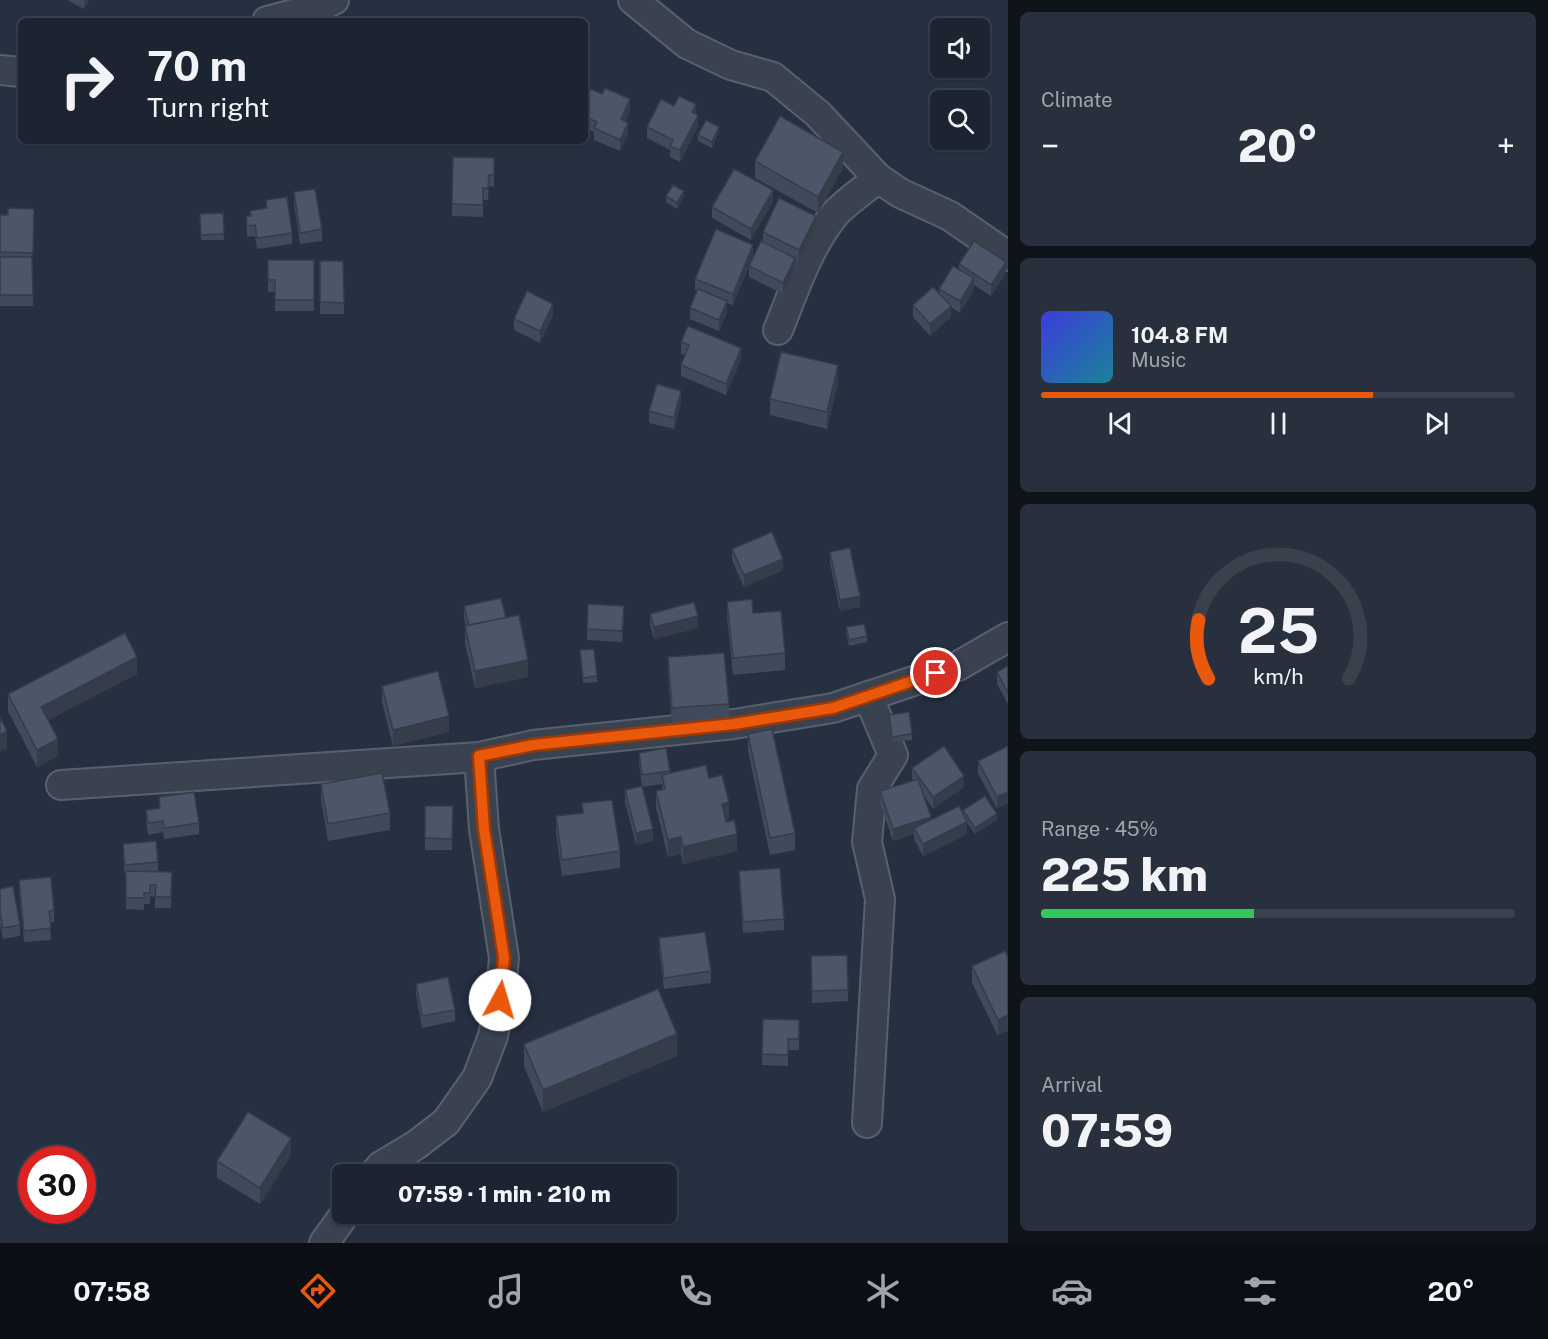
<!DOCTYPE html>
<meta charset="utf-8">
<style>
body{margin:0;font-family:"Public Sans",sans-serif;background:#29303d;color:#f1f3f6;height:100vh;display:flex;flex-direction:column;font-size:22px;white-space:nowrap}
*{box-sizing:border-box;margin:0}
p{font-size:20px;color:#a0a4ab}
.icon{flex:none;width:33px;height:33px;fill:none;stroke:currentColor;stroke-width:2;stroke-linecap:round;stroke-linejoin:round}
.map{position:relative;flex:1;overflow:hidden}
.side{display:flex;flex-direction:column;gap:12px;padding:12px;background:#0f141b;width:540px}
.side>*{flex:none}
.guide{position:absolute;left:18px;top:18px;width:570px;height:126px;border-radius:9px;box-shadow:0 2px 4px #0004,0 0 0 2px #3a414d;background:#1c2431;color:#f1f3f6;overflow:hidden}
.tools{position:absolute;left:930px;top:18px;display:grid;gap:12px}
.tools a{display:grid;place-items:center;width:60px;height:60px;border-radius:9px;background:#1c2431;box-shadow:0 2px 4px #0004,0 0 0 2px #3a414d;font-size:30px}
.speed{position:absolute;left:18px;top:1146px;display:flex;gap:12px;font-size:30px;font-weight:700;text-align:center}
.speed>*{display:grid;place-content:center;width:78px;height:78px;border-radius:50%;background:#1c2431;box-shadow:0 2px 4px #0004,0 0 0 2px #3a414d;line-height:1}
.speed .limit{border:9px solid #d22;background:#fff;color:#111}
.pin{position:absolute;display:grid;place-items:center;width:51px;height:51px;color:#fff;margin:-26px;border:3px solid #fff;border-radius:50%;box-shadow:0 2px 6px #0007}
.me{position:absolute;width:66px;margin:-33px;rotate:6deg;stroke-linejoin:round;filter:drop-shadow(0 0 4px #0008)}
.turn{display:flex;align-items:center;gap:21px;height:126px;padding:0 30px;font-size:27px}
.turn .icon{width:78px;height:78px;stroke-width:2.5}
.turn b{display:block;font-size:42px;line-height:51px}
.big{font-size:45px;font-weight:800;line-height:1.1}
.side .tile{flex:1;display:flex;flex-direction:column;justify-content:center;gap:9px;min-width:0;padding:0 21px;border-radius:9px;background:#29303d}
.side .dial{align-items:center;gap:0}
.dial svg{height:156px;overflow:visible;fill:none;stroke:#3a414d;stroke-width:7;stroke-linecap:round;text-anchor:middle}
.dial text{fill:#f1f3f6;stroke:none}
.song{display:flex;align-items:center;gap:18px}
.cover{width:72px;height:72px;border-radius:9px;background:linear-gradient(135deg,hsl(240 70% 55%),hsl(190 70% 35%))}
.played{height:6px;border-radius:3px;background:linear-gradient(90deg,#ea580c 70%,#3a414d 70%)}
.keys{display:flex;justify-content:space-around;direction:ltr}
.heat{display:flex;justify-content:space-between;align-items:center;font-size:33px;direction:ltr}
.charge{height:9px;border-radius:4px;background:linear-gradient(90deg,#34c759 45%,#3a414d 0)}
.trip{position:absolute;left:332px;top:1164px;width:345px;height:60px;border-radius:9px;background:#1c2431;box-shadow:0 2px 4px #0004,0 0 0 2px #3a414d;font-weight:800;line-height:60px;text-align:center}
.menu{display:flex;height:96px;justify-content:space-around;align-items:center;background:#0b0e14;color:#a0a4ab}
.menu .icon{width:42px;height:42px}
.menu .selected{color:#ea580c}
.menu b{font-size:27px;color:#f1f3f6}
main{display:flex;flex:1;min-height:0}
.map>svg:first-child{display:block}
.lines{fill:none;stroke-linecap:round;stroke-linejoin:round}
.minor-casing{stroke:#58606e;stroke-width:32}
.minor{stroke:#3a4250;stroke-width:28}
.wall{fill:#414a5a}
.shaded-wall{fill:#353c4a}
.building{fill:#4c5669;stroke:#353c4a;stroke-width:1.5}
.route-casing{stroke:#983908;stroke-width:15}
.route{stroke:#ea580c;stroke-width:10}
</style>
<main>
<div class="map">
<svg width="1008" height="1243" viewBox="0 0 1008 1243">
<rect width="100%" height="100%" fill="#263041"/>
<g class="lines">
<!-- minor casing -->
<g class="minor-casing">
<g id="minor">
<path d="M633,0L687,44L731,65L773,77L818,114L878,178L900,193L950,216L1008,256"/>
<path d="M267,21L316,8L334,0"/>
<path d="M0,70L21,72"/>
<path d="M778,330C794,291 808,247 835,214C846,202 865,189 878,178"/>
<path d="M61,785L479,757"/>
<path d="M867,1123L880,899L867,842L872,789L893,755L868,696"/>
<path d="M374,1174L381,1166L416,1145L446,1122L477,1078L493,1036L500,1000L504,958L484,829L479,757L533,745L734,724L833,708L958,666L1008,637"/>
<path d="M324,1243L345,1214"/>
</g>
</g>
<!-- minor -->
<use href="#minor" class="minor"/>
</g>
<!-- wall -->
<g class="wall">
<path d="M67,0H89L84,9Z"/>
<path d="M585,101L630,111L625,121L628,134L620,151L594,140V132L585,128Z"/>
<path d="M674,106L696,114L698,126L680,162L670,157V150L647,138V127Z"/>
<path d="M719,132L712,148L698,141V135Z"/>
<path d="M453,157L494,158V187L489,186L488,200H483V217L452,216Z"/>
<path d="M755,161L843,168L818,213L755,178Z"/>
<path d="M294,192L322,229V241L300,244L294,204Z"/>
<path d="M666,196L684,197L677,209L666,202Z"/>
<path d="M266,200L292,233V244L257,249L255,236L247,237L246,216H250V211L266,208Z"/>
<path d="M773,202L751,240L712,218V207Z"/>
<path d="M223,213L224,240H201L200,214Z"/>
<path d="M0,215L34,221L32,264L33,306H0Z"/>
<path d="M816,228L799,262L795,260V269L783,294L749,277V266L733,305L727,303V312L719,331L690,319V308L697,291L695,290V279L753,256L750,263L763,242V232Z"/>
<path d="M268,260H314V311H275V292H268Z"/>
<path d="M320,261H343L344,314H320Z"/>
<path d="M959,264L1006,273L991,296L974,285V290L960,313L951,307V317L930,336L913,317V305L939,293V289L959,269Z"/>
<path d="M553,315L540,343L514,330V319Z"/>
<path d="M681,342L741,359L726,395L681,376V365L685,355L681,354Z"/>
<path d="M838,382L827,429L770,415V399Z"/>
<path d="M681,402L674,429L649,423V411Z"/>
<path d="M732,549L783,570L744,587L732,560Z"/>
<path d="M830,552L860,607L840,611L830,563Z"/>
<path d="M727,602L753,613L785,653V670L733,675L727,618Z"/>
<path d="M464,606L506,618L528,677L475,688L465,643V626H466L464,617Z"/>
<path d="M650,614L698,628L654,639L650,625Z"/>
<path d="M624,617L622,642L587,640V629Z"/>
<path d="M846,627L867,636V642L849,646L846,633Z"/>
<path d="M580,650L597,676V682L583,683Z"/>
<path d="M668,657L729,704V720L672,725L668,674Z"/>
<path d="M1008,666V704L997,684V672Z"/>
<path d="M137,674L48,720L58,756L37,767L8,711V694Z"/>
<path d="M382,686L449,732L393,746L382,702Z"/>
<path d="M889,715L912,734V740L892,742Z"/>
<path d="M748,734L795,833V850L770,855L748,751Z"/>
<path d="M1008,746L997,809L978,773V761Z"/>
<path d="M639,753L670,771V773L709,778L729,819L726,820L737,851L683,864L681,854L668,857L656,808V791L662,790V784L642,787L639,764Z"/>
<path d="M912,768L964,787L933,809L924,796L931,820L963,814V810L997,820L975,834L966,821L967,834L923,856L914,839V834L893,841L880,803V791L913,781L912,779Z"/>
<path d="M321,784L390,813V830L328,841L321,801Z"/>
<path d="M625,790L653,841L636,845L625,802Z"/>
<path d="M159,797L199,823V834L164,839L163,832L148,835L146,821V810L159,808Z"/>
<path d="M582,803L620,851V868L562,876L556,833V816L582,813Z"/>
<path d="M425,806H453L452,850H425Z"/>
<path d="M123,844L158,862V872H172L171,908H155V897L150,896V904H144V910L126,909V877H125L123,855Z"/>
<path d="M739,871L784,919V930L743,933L739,882Z"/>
<path d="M19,880L54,910V922H50L51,940L24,942L19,892Z"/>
<path d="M0,889L20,925V936L3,939L0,924Z"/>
<path d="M659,938L711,971V983L664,989L659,950Z"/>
<path d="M811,956L848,990V1001L812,1003Z"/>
<path d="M1008,957L998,1036L972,983V966Z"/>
<path d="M416,984L455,1010V1021L422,1028L416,995Z"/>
<path d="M763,1019L799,1020V1050H788V1066L762,1065Z"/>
<path d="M524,1044L677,1056L543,1112L524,1066Z"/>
<path d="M291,1155L260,1204L217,1178V1161Z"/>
</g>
<!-- shaded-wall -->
<g class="shaded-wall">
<path d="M84,0H89L84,9Z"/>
<path d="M630,99V111L621,131V119Z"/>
<path d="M696,104V116L692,112Z"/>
<path d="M698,115V126L680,162V150Z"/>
<path d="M628,123V134L620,151V140Z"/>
<path d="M719,127V132L712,148V142Z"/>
<path d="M843,152V168L818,213V197Z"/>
<path d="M773,190V202L751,240V229Z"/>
<path d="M684,191V197L677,209V203Z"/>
<path d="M816,216V228L799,262V250Z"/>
<path d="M753,245V256L733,305V294Z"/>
<path d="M795,258V269L783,294V283Z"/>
<path d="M1006,262V273L991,296V285Z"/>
<path d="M974,278V290L960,313V301Z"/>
<path d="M727,301V312L719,331V320Z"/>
<path d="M553,304V315L540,343V331Z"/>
<path d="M951,306V317L930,336V324Z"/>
<path d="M741,348V359L726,395V384Z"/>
<path d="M838,365V382L827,429V412Z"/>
<path d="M681,391V402L674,429V418Z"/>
<path d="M783,559V570L744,587V575Z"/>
<path d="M860,596V607L840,611V600Z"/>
<path d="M698,616V628L654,639V627Z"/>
<path d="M137,657V674L41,723V707Z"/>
<path d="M528,660V677L475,688V671Z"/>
<path d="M449,716V732L393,746V730Z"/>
<path d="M7,731V748L0,752V735Z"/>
<path d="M58,739V756L37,767V750Z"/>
<path d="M964,776V787L933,809V797Z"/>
<path d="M1008,792V803L997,809V797Z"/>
<path d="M729,802V819L722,821V804Z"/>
<path d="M997,814V820L975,834V828Z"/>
<path d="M931,817V828H914V834L893,841V829Z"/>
<path d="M967,822V834L923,856V844Z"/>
<path d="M653,829V841L636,845V833Z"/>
<path d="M737,834V851L683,864V847Z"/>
<path d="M681,837V854L668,857V840Z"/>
<path d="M1008,1015V1031L998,1036V1020Z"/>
<path d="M677,1034V1056L543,1112V1090Z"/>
<path d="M291,1138V1155L260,1204V1188Z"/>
</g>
<!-- building -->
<g class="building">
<path d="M605,88L630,99L621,119L628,123L620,140L594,128L597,122L585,117V101L591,89L602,94Z"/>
<path d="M679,96L696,104L692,112L698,115L680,150L670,146L673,140L647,127L661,99L674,106Z"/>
<path d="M780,116L843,152L818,197L755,161Z"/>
<path d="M706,120L719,127L712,142L698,135Z"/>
<path d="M453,157L494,158V175H489L488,189L483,188V205L452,204Z"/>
<path d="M734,169L773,190L751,229L712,207Z"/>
<path d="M673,185L684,191L677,203L666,196Z"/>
<path d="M315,189L322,229L300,233L294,192Z"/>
<path d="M287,197L292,233L257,238L255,225L247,226L246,216H251L250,211L267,208L266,200Z"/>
<path d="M779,198L816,216L799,250L763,232Z"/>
<path d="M8,208L34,209L33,253L0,252V215H8Z"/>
<path d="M223,213L224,234L201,235L200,214Z"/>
<path d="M716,229L753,245L733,294L695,279Z"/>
<path d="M761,241L795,258L783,283L749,266Z"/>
<path d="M974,241L1006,262L991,285L959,264Z"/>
<path d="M0,257H32L33,295H0Z"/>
<path d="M268,260H314V300H275V280H268Z"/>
<path d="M320,261H343L344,303L320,302Z"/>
<path d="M953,266L974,278L960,301L939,289Z"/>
<path d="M933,287L951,306L930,324L913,305Z"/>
<path d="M698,289L727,301L719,320L690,308Z"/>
<path d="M527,291L553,304L540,331L514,319Z"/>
<path d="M688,326L741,348L726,384L681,365L689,345L681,342Z"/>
<path d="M781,352L838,365L827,412L770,399Z"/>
<path d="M657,384L681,391L674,418L649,411Z"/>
<path d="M772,532L783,559L744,575L732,549Z"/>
<path d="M850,548L860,596L840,600L830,552Z"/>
<path d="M501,598L506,618L469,625L464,606Z"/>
<path d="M752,599L753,613L781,611L785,653L733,658L727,602Z"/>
<path d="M694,602L698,616L654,627L650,614Z"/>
<path d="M588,604L624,606L622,631L587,629Z"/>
<path d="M519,615L528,660L475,671L465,626Z"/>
<path d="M864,624L867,636L849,640L846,627Z"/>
<path d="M125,633L137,657L41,707L58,739L37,750L8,694Z"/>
<path d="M594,649L597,676L583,678L580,650Z"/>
<path d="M724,653L729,704L672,708L668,657Z"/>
<path d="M1008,666V693L997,672Z"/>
<path d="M438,671L449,716L393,730L382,686Z"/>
<path d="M909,712L912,734L892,737L889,715Z"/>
<path d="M0,717L7,731L0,735Z"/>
<path d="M772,729L795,833L770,838L748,734Z"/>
<path d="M944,746L964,776L933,797L912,768Z"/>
<path d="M1008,746V792L997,797L978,761Z"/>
<path d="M666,748L670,771L642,775L639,753Z"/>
<path d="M706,765L709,778L722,775L729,802L722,804L726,822L734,820L737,834L683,847L681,837L668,840L656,791L665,789L662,775Z"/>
<path d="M382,773L390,813L328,824L321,784Z"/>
<path d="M918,779L931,817L893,829L880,791Z"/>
<path d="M642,786L653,829L636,833L625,790Z"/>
<path d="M194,792L199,823L164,828L163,821L148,823L146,810L160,808L159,797Z"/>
<path d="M985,796L997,814L975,828L963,810Z"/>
<path d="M612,800L620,851L562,860L556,816L583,813L582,803Z"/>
<path d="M425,806H453L452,839L425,838Z"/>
<path d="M959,806L967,822L923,844L914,828Z"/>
<path d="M156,841L158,862L125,865L123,844Z"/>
<path d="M780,868L784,919L743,922L739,871Z"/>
<path d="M126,871L172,872L171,897H155L156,885H150V893H144V898H126Z"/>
<path d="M51,877L54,910L49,911L51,928L24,931L19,880Z"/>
<path d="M13,886L20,925L3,928L0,913V889Z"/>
<path d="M705,932L711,971L664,978L659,938Z"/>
<path d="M1005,951L1008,957V1015L998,1020L972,966Z"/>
<path d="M847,955L848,990L812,991L811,956Z"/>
<path d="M448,977L455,1010L422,1016L416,984Z"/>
<path d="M658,989L677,1034L543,1090L524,1044Z"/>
<path d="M763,1019L799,1020V1039H788V1055L762,1054Z"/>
<path d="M248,1112L291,1138L260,1188L217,1161Z"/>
</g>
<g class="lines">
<!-- route casing -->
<g class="route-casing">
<path id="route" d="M500,1000L504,958L484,829L479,756L533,745L734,724L833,708L936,673"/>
</g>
<!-- route -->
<use href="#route" class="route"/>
</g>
</svg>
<div class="tools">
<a><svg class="icon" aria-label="sound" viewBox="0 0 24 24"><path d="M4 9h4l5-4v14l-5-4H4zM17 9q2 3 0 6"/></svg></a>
<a><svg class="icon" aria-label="search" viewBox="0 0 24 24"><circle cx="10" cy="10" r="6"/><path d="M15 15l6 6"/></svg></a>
</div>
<div class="speed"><div class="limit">30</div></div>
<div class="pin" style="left:936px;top:673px;background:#d93025"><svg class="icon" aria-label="arrive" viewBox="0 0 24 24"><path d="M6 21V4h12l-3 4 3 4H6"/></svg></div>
<svg class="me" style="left:500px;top:1000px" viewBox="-20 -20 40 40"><circle r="19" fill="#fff"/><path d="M0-13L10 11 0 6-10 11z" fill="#ea580c"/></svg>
<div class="trip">07:59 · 1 min · 210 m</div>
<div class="guide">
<div class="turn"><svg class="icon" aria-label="right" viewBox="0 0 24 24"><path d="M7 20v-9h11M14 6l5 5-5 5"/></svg><div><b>70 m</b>Turn right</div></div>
</div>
</div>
<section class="side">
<div class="tile"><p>Climate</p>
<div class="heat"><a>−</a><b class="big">20°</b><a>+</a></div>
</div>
<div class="tile">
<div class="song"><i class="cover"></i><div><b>104.8 FM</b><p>Music</p></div></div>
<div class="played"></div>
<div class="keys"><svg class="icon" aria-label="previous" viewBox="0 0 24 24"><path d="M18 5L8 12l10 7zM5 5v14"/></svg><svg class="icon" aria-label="pause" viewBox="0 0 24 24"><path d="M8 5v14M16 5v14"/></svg><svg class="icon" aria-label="next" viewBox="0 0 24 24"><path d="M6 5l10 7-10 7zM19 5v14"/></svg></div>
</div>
<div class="tile dial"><svg viewBox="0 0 100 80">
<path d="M14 69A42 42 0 1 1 86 69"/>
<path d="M14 69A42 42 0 0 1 9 39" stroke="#ea580c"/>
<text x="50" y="56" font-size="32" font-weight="700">25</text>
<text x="50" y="72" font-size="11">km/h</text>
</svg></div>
<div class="tile"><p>Range · 45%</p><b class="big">225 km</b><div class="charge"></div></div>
<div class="tile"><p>Arrival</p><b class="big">07:59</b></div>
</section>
</main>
<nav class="menu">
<b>07:58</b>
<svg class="icon selected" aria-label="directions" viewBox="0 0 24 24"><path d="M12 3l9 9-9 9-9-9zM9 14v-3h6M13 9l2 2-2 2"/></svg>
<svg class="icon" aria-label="music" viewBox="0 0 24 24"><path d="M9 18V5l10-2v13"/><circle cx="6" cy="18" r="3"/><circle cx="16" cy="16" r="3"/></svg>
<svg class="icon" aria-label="phone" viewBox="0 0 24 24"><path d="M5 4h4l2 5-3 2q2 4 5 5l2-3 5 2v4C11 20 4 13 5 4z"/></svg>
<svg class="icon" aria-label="climate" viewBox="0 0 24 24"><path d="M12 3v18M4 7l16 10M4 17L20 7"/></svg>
<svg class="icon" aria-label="car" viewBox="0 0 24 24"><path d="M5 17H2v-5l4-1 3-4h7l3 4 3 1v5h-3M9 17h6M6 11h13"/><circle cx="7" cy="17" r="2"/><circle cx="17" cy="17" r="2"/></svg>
<svg class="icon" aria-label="filters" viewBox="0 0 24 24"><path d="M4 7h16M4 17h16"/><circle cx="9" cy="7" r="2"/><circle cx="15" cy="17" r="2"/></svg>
<b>20°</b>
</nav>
